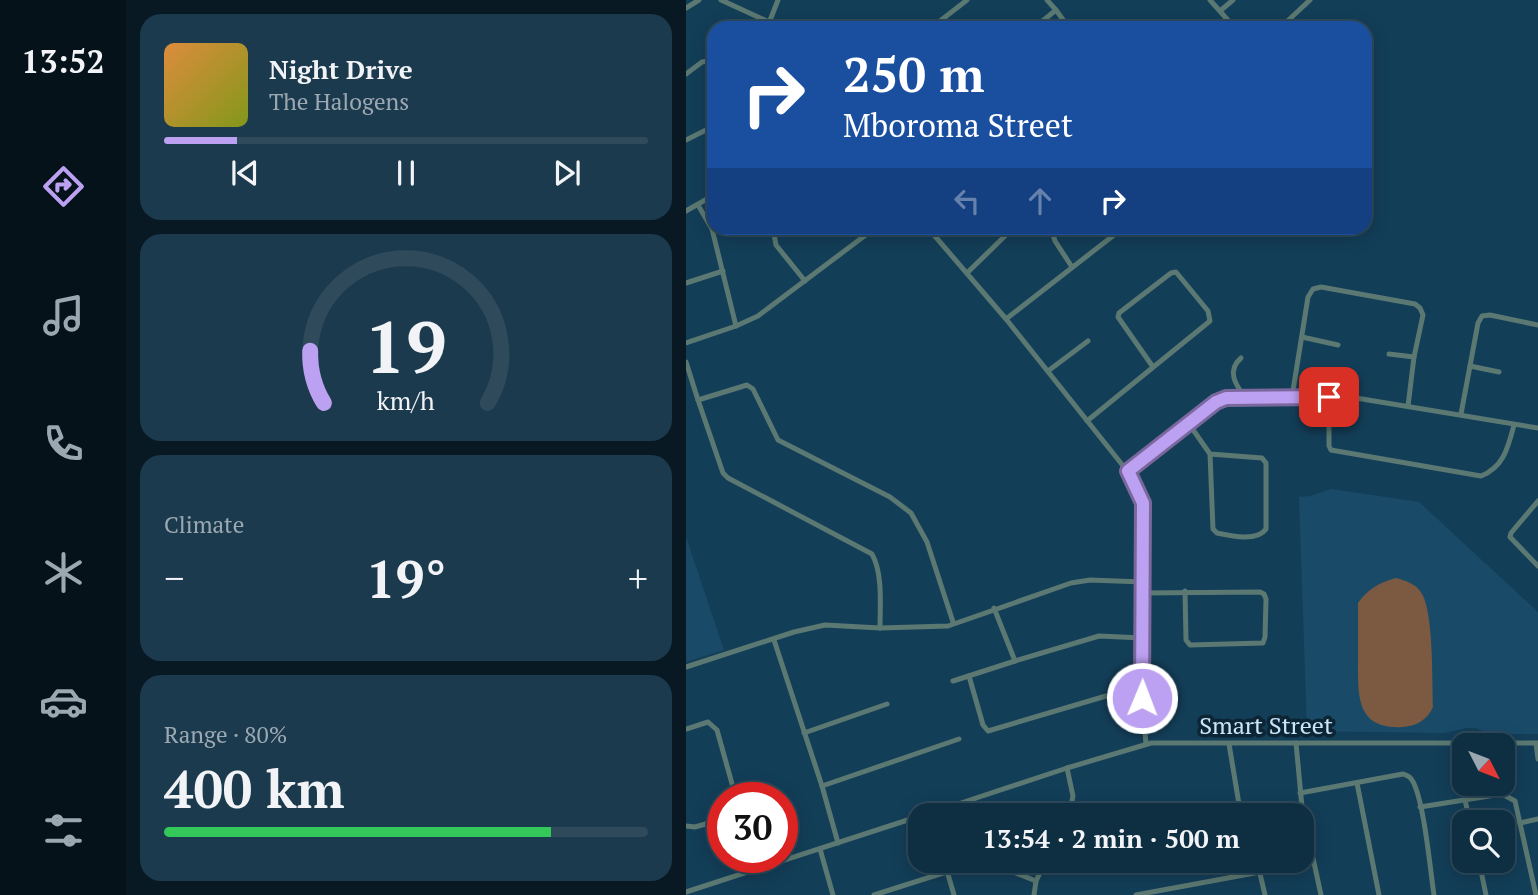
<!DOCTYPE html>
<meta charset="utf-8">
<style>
body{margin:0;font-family:"PT Serif",serif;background:#1c3a4d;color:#f1f3f6;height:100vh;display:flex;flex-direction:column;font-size:26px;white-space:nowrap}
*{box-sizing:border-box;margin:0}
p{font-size:23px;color:#9ba8b2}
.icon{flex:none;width:38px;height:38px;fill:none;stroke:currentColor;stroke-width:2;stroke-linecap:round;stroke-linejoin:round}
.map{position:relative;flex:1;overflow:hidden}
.side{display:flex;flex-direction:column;gap:14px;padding:14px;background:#081924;width:560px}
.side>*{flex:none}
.banner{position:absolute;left:21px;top:21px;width:665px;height:214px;border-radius:21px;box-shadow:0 4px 18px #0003,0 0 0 2px #2e4a5b;background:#1a4fa0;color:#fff;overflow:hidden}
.needle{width:46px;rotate:132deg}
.tools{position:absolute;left:766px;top:733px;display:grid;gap:14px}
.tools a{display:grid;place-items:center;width:63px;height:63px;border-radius:14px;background:#0e2e42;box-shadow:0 4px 18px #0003,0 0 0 2px #2e4a5b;font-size:35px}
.speed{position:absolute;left:21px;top:782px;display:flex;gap:14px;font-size:35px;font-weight:700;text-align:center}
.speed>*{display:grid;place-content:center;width:91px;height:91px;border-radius:50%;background:#0e2e42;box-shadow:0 4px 18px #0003,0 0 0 2px #2e4a5b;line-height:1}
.speed .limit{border:10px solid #d22;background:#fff;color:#111}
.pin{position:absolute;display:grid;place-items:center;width:60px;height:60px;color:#fff;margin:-30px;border-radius:14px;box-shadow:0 4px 10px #0006}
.me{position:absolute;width:77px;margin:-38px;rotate:1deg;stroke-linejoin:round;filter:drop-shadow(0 0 5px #0008)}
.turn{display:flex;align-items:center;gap:24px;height:147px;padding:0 21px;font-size:32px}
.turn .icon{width:91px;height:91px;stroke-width:2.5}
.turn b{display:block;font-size:49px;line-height:60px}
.lanes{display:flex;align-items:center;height:66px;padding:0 21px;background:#0003;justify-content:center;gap:35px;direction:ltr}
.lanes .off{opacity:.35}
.big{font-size:52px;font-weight:800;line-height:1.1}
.side .widget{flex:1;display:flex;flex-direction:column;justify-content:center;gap:10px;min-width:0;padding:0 24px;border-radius:21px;background:#1c3a4d}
.side .dial{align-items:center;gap:0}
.dial svg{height:182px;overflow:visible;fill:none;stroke:#2e4a5b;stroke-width:7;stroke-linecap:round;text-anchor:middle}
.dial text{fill:#f1f3f6;stroke:none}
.song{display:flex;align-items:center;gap:21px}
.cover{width:84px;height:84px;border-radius:10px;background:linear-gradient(135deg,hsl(30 70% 55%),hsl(70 70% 35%))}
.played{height:7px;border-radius:4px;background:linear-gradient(90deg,#bca0f2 15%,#2e4a5b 15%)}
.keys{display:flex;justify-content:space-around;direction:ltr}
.heat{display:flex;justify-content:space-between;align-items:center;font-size:38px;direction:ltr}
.charge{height:10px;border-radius:5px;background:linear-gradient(90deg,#34c759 80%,#2e4a5b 0)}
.trip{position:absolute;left:222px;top:803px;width:406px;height:70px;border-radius:21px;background:#0e2e42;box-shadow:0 4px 18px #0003,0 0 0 2px #2e4a5b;font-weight:800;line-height:70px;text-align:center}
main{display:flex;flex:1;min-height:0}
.dock{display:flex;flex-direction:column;width:126px;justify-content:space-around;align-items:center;background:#06121a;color:#9ba8b2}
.dock .icon{width:49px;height:49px}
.dock .selected{color:#bca0f2}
.dock b{font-size:32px;color:#f1f3f6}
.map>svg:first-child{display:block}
.built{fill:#194b69}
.pitch{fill:#7c5a41}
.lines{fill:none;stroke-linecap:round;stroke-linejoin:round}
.minor{stroke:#5b7972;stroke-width:5}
.route-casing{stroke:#7a689d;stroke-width:18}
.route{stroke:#bca0f2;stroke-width:12}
.labels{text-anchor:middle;stroke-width:7;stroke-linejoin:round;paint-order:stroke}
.street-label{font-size:24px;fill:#c8e5f9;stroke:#0c2433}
</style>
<main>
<nav class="dock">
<b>13:52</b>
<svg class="icon selected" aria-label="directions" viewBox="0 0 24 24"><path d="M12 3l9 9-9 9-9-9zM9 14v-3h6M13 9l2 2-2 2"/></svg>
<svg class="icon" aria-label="music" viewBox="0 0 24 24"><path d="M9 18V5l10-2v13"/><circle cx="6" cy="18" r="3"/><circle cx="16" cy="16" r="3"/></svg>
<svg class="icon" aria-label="phone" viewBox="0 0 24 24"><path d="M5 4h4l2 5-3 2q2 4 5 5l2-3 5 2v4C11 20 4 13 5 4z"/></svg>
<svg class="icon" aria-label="climate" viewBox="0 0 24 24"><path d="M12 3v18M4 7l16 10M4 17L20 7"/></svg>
<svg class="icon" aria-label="car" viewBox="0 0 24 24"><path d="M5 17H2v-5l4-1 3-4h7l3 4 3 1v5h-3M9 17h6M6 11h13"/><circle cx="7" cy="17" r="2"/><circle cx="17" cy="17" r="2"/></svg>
<svg class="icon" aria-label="filters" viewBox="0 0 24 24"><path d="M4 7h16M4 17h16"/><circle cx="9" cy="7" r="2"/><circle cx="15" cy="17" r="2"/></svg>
</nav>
<section class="side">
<div class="widget">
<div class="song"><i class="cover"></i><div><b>Night Drive</b><p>The Halogens</p></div></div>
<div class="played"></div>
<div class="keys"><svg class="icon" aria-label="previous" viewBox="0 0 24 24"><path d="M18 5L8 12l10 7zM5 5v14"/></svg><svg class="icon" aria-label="pause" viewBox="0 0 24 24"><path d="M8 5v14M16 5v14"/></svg><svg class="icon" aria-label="next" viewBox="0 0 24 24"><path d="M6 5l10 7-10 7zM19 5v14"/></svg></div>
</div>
<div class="widget dial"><svg viewBox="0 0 100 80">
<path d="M14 69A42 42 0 1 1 86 69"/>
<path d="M14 69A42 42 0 0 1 8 46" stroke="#bca0f2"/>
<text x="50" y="56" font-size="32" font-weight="700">19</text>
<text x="50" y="72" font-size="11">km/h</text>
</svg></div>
<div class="widget"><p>Climate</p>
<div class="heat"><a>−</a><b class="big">19°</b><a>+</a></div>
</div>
<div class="widget"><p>Range · 80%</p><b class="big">400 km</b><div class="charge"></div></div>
</section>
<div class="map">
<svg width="852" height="895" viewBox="0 0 852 895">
<rect width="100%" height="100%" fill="#133e58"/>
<!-- built -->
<g class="built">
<path d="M645,489L733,502L852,612V734H803L790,728H780L758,733L621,731L613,497L625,496Z"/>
<path d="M0,537L38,650L0,662Z"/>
</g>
<!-- pitch -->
<path class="pitch" d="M710,578C720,581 728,583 734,591C748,607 746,682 747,707C742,719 731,726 717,727C669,730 672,694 672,658C672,640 672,621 672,603C682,589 694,582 710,578Z"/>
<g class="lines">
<!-- minor -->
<g class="minor">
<path d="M35,0L83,22"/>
<path d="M524,0L549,28"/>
<path d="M0,8L13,0"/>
<path d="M370,10L383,28"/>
<path d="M534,11L547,0"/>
<path d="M81,28L92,0"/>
<path d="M245,28L281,0"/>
<path d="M348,28L370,10L361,0"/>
<path d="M594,28L624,0"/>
<path d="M0,74L16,62L28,60"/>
<path d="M0,140L28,126"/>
<path d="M12,205L26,229L50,326"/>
<path d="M0,211L28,195"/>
<path d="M93,228L88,234L90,245L119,281"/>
<path d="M242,228L320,319L442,472L457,503L456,698L460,744"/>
<path d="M365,228L369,241L386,267"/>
<path d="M281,273L322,233L318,228"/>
<path d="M0,283L37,271"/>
<path d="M320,319L437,228"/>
<path d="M616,337L652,345"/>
<path d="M0,343L50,326L72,316L189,228"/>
<path d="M703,354L728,357"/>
<path d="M555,358C540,371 550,385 559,398"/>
<path d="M0,362L12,400"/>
<path d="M784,366L813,372"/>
<path d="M362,371L402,341"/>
<path d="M606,397L622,297L627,289L635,287L729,304L734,308L737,315L728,357L722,406"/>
<path d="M643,397V446L645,450L795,476C818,467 822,447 828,425"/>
<path d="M775,414L792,323L796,316L804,315L852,325"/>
<path d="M401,421L524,321L522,311L490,272L485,273L433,313L432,317L467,367"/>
<path d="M503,424L524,454L527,529L531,533C545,536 571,542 580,529V463L576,458L524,454"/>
<path d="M442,472L530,402L540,398H670L852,428"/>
<path d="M852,501L825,533L824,537L852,566"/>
<path d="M457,593L574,592L578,594L580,599L579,637L577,643L504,645L500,640L499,591"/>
<path d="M308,608L329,661L413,636L457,638"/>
<path d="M194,628C194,605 197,574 186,554L42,478L37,473L12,400L61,385L67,389L92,440L204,497L225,513L241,542L267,622"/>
<path d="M88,640L136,786L152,843"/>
<path d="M0,667L108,632L139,625L194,628L262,626L385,583L404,580L457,582"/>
<path d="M283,676L297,725L302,731L420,696L456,698"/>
<path d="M267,681L329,661"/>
<path d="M0,729L22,722L31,730L50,798"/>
<path d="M118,733L201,704"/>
<path d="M610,743L616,807L635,895"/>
<path d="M850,743L852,759"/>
<path d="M543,744L555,816"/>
<path d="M381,768L387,796L383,816"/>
<path d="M671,783L693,895"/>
<path d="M136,786L273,739"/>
<path d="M614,793L717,774C722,776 723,775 726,780C738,799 744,869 748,895"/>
<path d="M779,800L784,822"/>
<path d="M734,807L816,794L829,801L850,895"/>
<path d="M236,816L381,768L465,743H852"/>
<path d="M570,816L616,807"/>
<path d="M834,823L852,819"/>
<path d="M0,826L9,827L37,819"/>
<path d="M134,849L147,895"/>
<path d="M68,858L72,869"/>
<path d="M300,861L350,881"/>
<path d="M571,861L579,895"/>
<path d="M793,861L800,895"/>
<path d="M261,871L268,895"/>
<path d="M0,892L234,816"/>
<path d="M188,895L295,861"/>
<path d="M348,895L350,881L360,861"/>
<path d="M450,895L574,872"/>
</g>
</g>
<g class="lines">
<!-- route casing -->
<g class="route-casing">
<path id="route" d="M456,698L457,503L442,471L530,402L540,398L643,397"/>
</g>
<!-- route -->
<use href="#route" class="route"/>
</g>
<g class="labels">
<!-- street labels -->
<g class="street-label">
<text x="580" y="734">Smart Street</text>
</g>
</g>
</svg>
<div class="tools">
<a><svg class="needle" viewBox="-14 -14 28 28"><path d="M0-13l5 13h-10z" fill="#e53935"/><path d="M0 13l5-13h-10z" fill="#9ba8b2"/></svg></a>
<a><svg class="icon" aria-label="search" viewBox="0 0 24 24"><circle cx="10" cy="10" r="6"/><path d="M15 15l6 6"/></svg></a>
</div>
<div class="speed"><div class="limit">30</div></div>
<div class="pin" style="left:643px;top:397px;background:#d93025"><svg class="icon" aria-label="arrive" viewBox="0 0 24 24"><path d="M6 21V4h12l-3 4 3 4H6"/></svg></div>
<svg class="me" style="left:456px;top:698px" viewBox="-20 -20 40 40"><circle r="17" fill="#bca0f2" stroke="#fff" stroke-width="3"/><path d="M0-11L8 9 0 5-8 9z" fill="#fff"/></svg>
<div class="trip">13:54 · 2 min · 500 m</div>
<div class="banner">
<div class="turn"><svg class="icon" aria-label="right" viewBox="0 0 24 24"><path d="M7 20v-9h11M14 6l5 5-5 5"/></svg><div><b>250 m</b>Mboroma Street</div></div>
<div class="lanes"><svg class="icon off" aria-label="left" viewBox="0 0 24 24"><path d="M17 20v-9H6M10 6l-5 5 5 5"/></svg><svg class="icon off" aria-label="ahead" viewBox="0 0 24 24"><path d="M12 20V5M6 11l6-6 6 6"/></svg><svg class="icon" aria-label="right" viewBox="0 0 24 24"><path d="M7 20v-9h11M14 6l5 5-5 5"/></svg></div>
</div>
</div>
</main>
